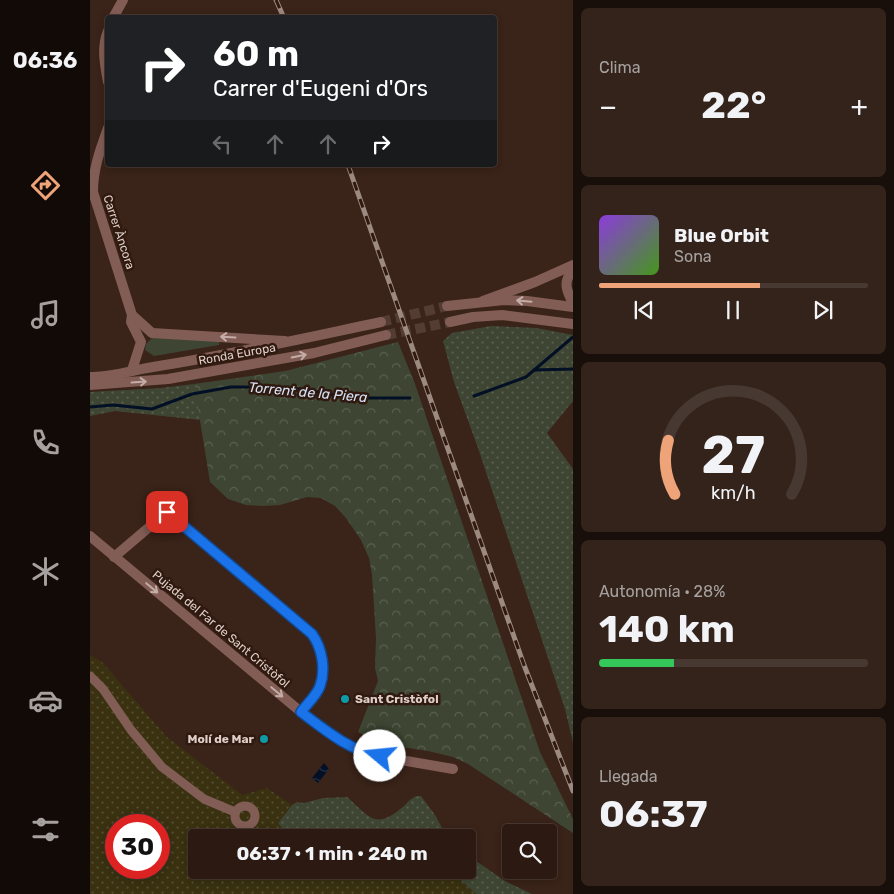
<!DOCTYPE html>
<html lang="es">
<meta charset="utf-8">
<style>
body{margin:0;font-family:Rubik,sans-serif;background:#34231b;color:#f1f3f6;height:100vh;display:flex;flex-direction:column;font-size:19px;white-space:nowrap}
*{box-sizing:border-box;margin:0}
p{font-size:16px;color:#a6a19f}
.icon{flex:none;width:28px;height:28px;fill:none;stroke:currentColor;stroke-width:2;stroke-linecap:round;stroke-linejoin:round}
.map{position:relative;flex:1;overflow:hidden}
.side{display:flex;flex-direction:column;gap:8px;padding:8px;background:#180e0a;width:321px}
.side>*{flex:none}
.guide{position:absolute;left:15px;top:15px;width:392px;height:152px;border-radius:5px;box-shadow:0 2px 8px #0003,0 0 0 1px #483832;background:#202124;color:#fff;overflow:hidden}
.fabs{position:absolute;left:412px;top:824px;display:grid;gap:10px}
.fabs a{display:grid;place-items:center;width:55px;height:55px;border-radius:5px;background:#2c1a12;box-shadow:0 2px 8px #0003,0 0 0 1px #483832;font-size:25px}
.speed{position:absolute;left:15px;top:814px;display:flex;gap:10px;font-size:25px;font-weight:700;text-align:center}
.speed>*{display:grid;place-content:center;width:65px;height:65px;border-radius:50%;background:#2c1a12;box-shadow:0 2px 8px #0003,0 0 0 1px #483832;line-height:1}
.speed .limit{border:8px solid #d22;background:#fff;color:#111}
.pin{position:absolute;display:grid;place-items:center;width:42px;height:42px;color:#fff;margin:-21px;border-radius:10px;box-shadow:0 2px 8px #0006}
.me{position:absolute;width:55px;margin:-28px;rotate:287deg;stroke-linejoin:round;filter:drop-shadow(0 0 4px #0008)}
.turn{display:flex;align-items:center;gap:18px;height:105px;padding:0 25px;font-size:22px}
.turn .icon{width:65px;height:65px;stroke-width:2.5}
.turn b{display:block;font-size:35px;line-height:42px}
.lanes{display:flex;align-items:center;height:48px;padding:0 25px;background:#0003;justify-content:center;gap:25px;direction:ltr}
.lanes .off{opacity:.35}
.big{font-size:38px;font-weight:700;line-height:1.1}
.side .tile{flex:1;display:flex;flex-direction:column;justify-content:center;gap:8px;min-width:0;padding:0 18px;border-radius:8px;background:#34231b}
.side .dial{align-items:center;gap:0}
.dial svg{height:130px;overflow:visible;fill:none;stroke:#483832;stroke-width:7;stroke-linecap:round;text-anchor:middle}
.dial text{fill:#f1f3f6;stroke:none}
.song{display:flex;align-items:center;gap:15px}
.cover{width:60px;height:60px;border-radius:8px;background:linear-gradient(135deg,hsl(270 70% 55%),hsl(100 70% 35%))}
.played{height:5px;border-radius:2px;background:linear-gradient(90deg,#efa378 60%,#483832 60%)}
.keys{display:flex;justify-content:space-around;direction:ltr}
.heat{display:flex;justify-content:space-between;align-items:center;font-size:28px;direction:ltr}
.charge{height:8px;border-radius:4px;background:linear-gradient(90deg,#34c759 28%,#483832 0)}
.trip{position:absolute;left:98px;top:829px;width:288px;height:50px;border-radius:5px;background:#2c1a12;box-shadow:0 2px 8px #0003,0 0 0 1px #483832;font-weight:700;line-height:50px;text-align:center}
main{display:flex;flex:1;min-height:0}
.tab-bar{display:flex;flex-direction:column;width:90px;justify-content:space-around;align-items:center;background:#120a07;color:#a6a19f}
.tab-bar .icon{width:35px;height:35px}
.tab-bar .selected{color:#efa378}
.tab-bar b{font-size:22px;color:#f1f3f6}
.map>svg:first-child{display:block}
.grass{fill:url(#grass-dots)}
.forest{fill:url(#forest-crowns)}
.sand{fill:url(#sand-dots);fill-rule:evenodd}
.garden{fill:#3e4633}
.water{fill:url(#water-waves)}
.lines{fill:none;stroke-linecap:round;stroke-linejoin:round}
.stream{stroke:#020f25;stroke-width:3}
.tertiary-tunnel{stroke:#533d32;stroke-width:10;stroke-dasharray:10 5;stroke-linecap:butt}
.pedestrian{stroke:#825d56;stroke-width:9}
.minor{stroke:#825d56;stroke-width:10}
.tertiary{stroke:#825d56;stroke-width:10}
.rail-casing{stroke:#9c8980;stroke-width:5}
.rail{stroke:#30190f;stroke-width:3;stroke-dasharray:9;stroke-linecap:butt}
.oneway{stroke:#c3ada6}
.route-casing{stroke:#114b97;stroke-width:12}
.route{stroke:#1a73e8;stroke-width:9}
.culture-dot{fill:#0f9aa8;stroke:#30190f;stroke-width:2}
.labels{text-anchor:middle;stroke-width:5;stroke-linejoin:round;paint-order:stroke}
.street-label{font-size:12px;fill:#dfcfc8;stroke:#30190f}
.poi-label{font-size:12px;font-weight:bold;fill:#dfcfc8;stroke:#30190f;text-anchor:start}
.water-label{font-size:14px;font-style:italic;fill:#d5e3f8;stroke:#30190f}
</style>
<main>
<nav class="tab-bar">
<b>06:36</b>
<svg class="icon selected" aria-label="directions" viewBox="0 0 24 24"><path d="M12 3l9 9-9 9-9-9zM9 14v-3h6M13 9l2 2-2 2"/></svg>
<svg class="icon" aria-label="music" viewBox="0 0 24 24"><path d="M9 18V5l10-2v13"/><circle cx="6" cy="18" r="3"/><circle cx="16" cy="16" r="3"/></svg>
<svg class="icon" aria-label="phone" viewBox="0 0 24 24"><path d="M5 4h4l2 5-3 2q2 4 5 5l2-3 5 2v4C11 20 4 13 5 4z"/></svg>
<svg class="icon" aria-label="climate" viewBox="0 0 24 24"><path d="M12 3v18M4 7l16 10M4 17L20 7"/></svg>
<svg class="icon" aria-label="car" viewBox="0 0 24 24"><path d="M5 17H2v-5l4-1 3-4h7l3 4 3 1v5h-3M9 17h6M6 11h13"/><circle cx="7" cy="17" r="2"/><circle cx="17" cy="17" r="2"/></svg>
<svg class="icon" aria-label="filters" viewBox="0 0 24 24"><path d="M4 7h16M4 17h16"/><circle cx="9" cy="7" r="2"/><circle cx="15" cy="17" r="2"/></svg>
</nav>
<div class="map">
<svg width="483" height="894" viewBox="0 0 483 894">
<defs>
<pattern id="grass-dots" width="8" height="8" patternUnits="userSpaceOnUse" patternTransform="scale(1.25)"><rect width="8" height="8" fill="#3e4633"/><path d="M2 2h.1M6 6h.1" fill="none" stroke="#59604f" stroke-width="1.8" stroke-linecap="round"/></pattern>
<pattern id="forest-crowns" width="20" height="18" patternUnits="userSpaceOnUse" patternTransform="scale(1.25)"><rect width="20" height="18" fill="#3e4633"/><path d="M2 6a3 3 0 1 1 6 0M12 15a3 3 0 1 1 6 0" fill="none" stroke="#59604f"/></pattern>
<pattern id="sand-dots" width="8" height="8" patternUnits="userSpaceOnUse" patternTransform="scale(1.25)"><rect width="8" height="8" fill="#393110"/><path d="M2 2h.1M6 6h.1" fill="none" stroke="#554e31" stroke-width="1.8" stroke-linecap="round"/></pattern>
<pattern id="water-waves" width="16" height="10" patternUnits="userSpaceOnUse" patternTransform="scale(1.25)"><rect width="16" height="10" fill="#020f25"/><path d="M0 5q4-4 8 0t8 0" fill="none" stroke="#263143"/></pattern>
</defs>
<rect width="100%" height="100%" fill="#3a2318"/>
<!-- grass -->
<g class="grass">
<path d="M401,326L446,328L483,335V401L457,433L483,469V743L475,709L388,448L364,382L353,341L362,333Z"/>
<path d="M104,384L111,420L25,411L0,416V392L71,388Z"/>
<path d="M327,796H331L345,815L357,837H332L324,831L299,834L289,837H198L188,823L202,805L207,802L214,803L233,798L257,797C280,817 285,831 314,806C318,802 321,798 327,796Z"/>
<path d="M376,854L415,881L442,894H386L359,870H376Z"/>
</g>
<!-- forest -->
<path class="forest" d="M308,342L325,384L450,752L483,819V833L378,764L363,757L338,751L292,744L268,732L288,681L285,668L286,638L282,575L279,558L271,540L256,518L245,506L231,498L217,497L190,505L173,506L156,505L138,499L120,482L104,384L195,371Z"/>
<!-- sand -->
<g class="sand">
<path d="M0,655L12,662L77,737L151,794L153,795L177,788L202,805L188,823L198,837L106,838V870H359L386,894H0ZM26,825H69V868H26Z"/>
<path d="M316,830L324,831L332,837H289Z"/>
</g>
<!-- garden -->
<path class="garden" d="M64,336L130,340L129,345L64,356L55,350L56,344Z"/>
<!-- water -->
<path class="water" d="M234,763L239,769L228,783L222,778Z"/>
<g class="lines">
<!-- stream -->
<g class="stream">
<path d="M444,370L483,369"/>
<path d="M384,396L436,377L483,337"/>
<path d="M0,407L23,405L62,409L102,394L141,387H178L212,389L260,398H320"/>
</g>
<!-- tertiary-tunnel -->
<g class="tertiary-tunnel">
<path d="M291,322L357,306"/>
<path d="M296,335L360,322"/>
</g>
<!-- pedestrian -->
<g class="pedestrian">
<path d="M0,676L13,689L41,730L72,767L114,799L145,812"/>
<circle cx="155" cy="816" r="10"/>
</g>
<!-- minor -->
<g class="minor">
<path d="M23,18L33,0"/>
<path d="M18,31C11,48 15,65 18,82"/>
<path d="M18,128C10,150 3,169 3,192L42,315L41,322L51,342L42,370"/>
<path d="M483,271C472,281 477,292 483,303"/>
<path d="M393,301L445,282L483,265"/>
<path d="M42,315L62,333L195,341"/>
<path d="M0,536L211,712L248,739L276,754L363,769"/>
<path d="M24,557L77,512L222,634C231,647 236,670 230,686C227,695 217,704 211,712"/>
</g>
<!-- tertiary -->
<g class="tertiary">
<path d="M357,306L414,300L437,301L483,307"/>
<path d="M360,322L383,317L412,315L483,324"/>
<path d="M0,377C22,378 42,370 63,367C140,355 215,338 291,322"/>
<path d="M0,385L78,379L224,353L296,335"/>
</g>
<!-- rail casing -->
<g class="rail-casing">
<g id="rail">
<path d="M186,0L194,18"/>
<path d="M258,165L434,665L483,791"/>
</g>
</g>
<!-- rail -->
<use href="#rail" class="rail"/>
</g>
<!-- one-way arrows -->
<defs><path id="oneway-shaft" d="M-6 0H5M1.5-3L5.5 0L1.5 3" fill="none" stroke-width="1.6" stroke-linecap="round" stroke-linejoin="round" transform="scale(1.25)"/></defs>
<g class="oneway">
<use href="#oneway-shaft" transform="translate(434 301) rotate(-175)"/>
<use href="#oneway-shaft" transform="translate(138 337) rotate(-177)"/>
<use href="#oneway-shaft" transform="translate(209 356) rotate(-11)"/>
<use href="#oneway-shaft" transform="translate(49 382) rotate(-4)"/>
<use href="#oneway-shaft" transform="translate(62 588) rotate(40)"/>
<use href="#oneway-shaft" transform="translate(187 692) rotate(40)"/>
</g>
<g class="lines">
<!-- route casing -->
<g class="route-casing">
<path id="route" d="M77,512L222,634C232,648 236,669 230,686C227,695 217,704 211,712C235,730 260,751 290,756"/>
</g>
<!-- route -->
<use href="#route" class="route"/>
</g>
<!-- markers -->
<g class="culture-dot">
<circle cx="255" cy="699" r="5"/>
<circle cx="174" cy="739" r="5"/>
</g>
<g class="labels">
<!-- street labels -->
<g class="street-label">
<text transform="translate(29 232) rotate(72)" y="4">Carrer Àncora</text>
<text transform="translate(147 354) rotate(-10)" y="4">Ronda Europa</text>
<text transform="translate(131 629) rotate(40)" y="4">Pujada del Far de Sant Cristòfol</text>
</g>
<!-- poi labels -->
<g class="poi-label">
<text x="265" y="703">Sant Cristòfol</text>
<text x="164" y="743" text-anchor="end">Molí de Mar</text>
</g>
<!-- water labels -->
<g class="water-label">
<text transform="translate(218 392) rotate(5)" y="5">Torrent de la Piera</text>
</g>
</g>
</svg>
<div class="fabs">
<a><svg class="icon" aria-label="search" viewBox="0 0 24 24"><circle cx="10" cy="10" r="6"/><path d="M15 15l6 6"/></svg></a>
</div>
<div class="speed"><div class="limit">30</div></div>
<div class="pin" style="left:77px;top:512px;background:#d93025"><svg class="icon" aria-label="arrive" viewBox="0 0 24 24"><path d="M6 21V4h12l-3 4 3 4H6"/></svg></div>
<svg class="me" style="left:290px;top:756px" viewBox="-20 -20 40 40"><circle r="19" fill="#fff"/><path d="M0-13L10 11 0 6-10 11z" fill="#1a73e8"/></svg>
<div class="trip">06:37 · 1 min · 240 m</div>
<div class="guide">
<div class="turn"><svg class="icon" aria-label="right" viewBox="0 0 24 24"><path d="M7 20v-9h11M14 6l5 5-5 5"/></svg><div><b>60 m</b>Carrer d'Eugeni d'Ors</div></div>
<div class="lanes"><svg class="icon off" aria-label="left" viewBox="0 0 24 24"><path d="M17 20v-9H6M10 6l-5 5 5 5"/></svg><svg class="icon off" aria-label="ahead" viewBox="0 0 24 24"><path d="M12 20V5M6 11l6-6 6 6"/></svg><svg class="icon off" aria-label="ahead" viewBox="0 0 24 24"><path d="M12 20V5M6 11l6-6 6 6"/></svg><svg class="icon" aria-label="right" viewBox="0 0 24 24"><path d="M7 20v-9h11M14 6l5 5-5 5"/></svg></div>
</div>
</div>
<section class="side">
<div class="tile"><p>Clima</p>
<div class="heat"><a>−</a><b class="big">22°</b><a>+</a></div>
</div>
<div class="tile">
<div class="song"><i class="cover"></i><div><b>Blue Orbit</b><p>Sona</p></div></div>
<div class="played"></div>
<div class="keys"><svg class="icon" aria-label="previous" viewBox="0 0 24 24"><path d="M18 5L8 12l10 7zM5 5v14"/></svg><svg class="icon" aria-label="pause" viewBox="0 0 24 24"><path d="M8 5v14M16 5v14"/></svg><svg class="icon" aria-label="next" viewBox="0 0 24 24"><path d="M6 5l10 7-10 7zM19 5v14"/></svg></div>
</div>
<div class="tile dial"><svg viewBox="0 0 100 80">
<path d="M14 69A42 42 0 1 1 86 69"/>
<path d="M14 69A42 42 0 0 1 10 36" stroke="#efa378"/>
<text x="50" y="56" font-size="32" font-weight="700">27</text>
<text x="50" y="72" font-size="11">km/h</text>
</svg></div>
<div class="tile"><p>Autonomía · 28%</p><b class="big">140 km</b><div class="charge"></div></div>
<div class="tile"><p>Llegada</p><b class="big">06:37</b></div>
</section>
</main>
